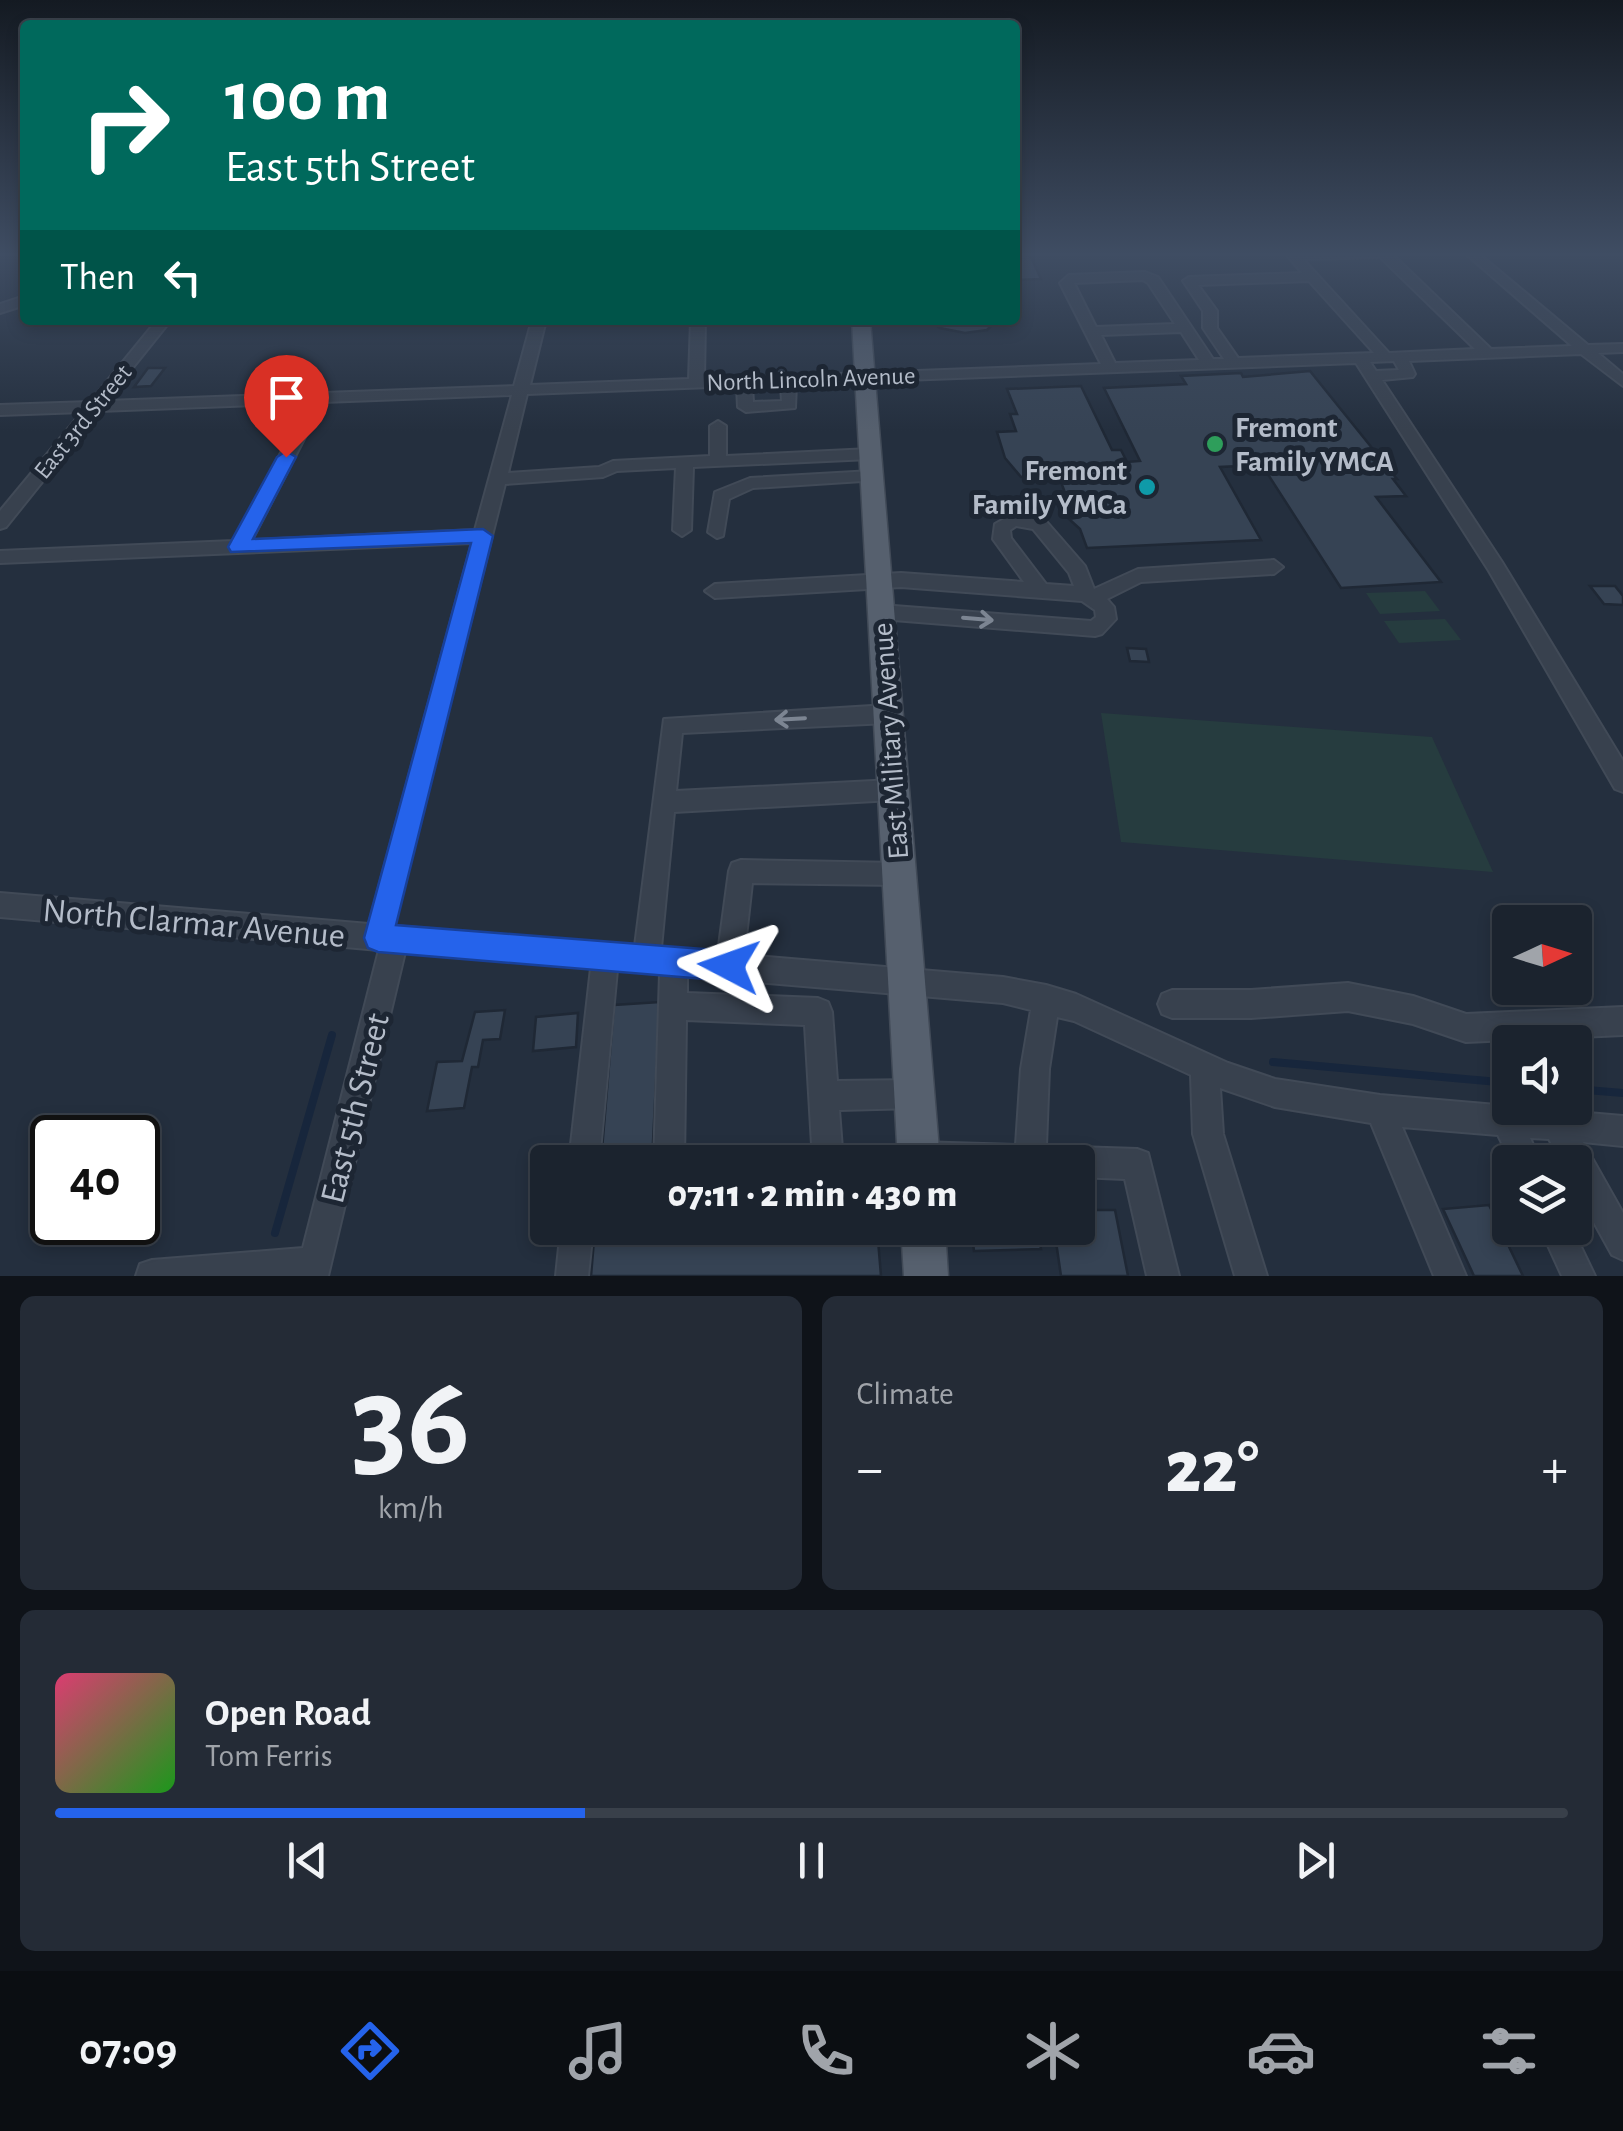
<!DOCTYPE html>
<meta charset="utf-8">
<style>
body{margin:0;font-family:"Alegreya Sans",sans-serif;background:#242b36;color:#f1f3f6;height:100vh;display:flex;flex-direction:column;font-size:38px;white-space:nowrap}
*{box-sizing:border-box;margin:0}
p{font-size:32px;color:#a0a4aa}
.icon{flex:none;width:55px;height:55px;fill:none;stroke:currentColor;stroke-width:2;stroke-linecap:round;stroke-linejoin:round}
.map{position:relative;height:1276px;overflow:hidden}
.details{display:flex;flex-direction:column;gap:20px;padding:20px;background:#0f1319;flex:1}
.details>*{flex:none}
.banner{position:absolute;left:20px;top:20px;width:1000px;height:305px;border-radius:10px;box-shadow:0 5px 15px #0003,0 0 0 2px #39404a;background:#00695c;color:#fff;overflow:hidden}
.needle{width:65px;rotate:86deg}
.controls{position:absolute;left:1492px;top:905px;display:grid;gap:20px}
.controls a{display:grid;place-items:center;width:100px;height:100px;border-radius:10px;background:#1b232e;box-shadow:0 5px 15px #0003,0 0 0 2px #39404a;font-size:50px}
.speed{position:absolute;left:30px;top:1115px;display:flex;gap:20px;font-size:50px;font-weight:700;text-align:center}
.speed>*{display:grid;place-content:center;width:130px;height:130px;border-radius:50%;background:#1b232e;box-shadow:0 5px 15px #0003,0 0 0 2px #39404a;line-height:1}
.speed .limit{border:5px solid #111;border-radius:15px;background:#fff;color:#111}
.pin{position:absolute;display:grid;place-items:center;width:85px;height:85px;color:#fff;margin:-102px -42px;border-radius:50% 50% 50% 0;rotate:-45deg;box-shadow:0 0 10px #0007}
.pin .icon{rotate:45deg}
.me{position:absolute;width:110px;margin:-55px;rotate:274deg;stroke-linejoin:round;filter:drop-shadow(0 0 8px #0008)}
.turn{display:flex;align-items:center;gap:35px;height:210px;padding:0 40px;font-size:45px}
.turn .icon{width:130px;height:130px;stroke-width:2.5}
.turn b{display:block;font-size:70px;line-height:85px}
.then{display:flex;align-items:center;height:95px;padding:0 40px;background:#0003;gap:20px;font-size:38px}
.big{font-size:75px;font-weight:800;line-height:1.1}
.details .card{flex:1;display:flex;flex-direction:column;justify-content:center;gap:15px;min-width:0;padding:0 35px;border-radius:15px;background:#242b36}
.details .dial{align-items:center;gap:0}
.dial b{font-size:130px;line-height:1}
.song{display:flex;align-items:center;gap:30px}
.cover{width:120px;height:120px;border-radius:15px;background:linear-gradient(135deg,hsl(340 70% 55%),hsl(120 70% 35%))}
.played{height:10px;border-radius:5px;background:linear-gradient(90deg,#2563eb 35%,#39404a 35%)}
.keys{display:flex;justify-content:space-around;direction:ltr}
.heat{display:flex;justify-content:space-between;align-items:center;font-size:55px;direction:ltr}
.details .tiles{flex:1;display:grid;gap:20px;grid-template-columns:1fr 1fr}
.card:last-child{grid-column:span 2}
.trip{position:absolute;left:530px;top:1145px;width:565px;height:100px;border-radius:10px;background:#1b232e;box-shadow:0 5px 15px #0003,0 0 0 2px #39404a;font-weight:800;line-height:100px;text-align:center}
.tabs{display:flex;height:160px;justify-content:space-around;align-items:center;background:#0b0e12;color:#a0a4aa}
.tabs .icon{width:70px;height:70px}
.tabs .current{color:#2563eb}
.tabs b{font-size:45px;color:#f1f3f6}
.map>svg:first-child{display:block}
.green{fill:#263c3f}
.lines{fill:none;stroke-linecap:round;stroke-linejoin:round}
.stream{stroke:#17263c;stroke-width:8}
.building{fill:#364354;stroke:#1f2835;stroke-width:2.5}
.minor-casing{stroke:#414a57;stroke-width:4}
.major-casing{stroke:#414a57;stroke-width:3}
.minor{fill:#38414e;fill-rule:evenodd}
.major{fill:#56606e;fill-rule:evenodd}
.oneway{stroke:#7c8592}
.route{fill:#2563eb;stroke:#184099;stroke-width:2.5}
.leisure-dot{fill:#2e9e5b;stroke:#1d2633;stroke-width:4}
.culture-dot{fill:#0f9aa8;stroke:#1d2633;stroke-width:4}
.labels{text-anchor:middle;stroke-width:10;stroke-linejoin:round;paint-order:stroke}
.far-street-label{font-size:25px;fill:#b4bcc9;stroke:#1d2633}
.poi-label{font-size:30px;font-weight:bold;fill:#b4bcc9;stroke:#1d2633;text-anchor:start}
.street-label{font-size:30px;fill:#b4bcc9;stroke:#1d2633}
.near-street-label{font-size:35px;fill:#b4bcc9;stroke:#1d2633}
</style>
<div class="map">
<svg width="1623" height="1276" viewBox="0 0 1623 1276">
<rect width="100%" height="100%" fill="#242f3e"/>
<!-- green -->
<g class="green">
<path d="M1425,591L1440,611L1380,614L1366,593Z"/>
<path d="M1445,619L1461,640L1399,643L1384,621Z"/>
<path d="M1101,713L1432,737L1493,872L1121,842Z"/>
</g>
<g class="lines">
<!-- stream -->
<g class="stream">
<path d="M1273,1062L1510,1083"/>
<path d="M1575,1089L1623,1093"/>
<path d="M275,1233L332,1035"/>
</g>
</g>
<!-- building -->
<g class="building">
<path d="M1015,253H1025L1032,259L1041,279L1015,280Z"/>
<path d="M928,320H990L996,321L987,330L965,333L940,328Z"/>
<path d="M148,368H165L151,386L134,387Z"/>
<path d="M1310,371L1397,479H1393L1406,496L1376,497L1441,582L1341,588L1262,465L1220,467L1261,540L1087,548L1080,529L1069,519L1075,518L1057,472L1021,477L1005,458L997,432L1016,431L1010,414H1017L1007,389L1081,386L1112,450H1121L1127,462L1140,461L1104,388L1186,384L1181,376L1241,373L1243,377Z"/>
<path d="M1590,586H1615L1623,596V605L1604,604Z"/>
<path d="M1127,648L1146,649L1149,662L1130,661Z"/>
<path d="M660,1002L652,1162H601L614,1005Z"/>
<path d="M505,1010L500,1039L483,1040L478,1067H472L464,1108L427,1111L437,1062L462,1061L475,1012Z"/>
<path d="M578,1013L576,1047L533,1051L536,1017Z"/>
<path d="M1489,1205L1523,1276H1474L1443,1209Z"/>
<path d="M1078,1210H1115L1128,1276H1061L1054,1228H1078Z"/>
<path d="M595,1228H648V1236L656,1242L877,1228L881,1276H591Z"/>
<path d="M971,1228H1037L1041,1249L974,1251Z"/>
</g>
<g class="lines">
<!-- minor casing -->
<g class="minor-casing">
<g id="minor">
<path d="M1285,253H1391L1491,349L1572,346L1465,253H1478L1588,345L1623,344V352L1598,353L1623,374V386L1581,354L1409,361L1415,374L1413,377L1382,380L1502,562L1623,761V792L1615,789L1489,571L1356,363L796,384L795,408L746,412L738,407L737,386L527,394L508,473L599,467L613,461L710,456V426L718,421L726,426V456L870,449L878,454L870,459L693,467L691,530L682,536L673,530L676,468L617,471L603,477L505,484L394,926L635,946L664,719L888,705L896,708L899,714L896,720L888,723L682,733L676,791L893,780L901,783L904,790L901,797L893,800L674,812L661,948L718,953L729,871L732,863L741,860L899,863L908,866L911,874L908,882L899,885L752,883L744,955L1003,977L1046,985L1076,994L1228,1063L1275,1079L1380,1095L1623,1116V1146L1583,1142L1623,1213V1260L1612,1255L1575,1188V1162H1561L1549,1139L1530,1138L1541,1162H1511L1498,1135L1402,1127L1466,1276H1434L1371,1123L1275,1107L1220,1088L1223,1134L1267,1276H1235L1193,1134L1191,1075L1074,1021L1057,1017L1049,1069L1046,1146L1137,1149L1148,1153L1179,1276H1147L1125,1179L1078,1177V1162H906L904,1157L908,1146L919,1142L1016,1145L1021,1069L1031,1010L1003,1003L687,976V993L818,998L828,1002L832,1012L837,1081L915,1080L925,1084L929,1094L925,1104L915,1108L839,1110L843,1162H813L805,1025L686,1020L684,1162H654L660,974L617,970L599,1162H569L591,968L405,952L328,1276H136L140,1264L152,1260L303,1248L379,950L0,917V893L369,924L472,543L0,563V551L233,541L308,403L99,411L6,527L0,529V511L82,412L0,415V405L90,402L157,320H171L106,401L514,386L532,320H546L530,385L689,379L691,320H705L704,379L1101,364L1060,283L1069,275L1145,272L1158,277L1213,359H1224L1203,328V311L1183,281L1189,277L1302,273ZM1380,257L1475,349L1389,353L1303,259ZM1143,280L1148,283L1175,324L1096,327L1074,283ZM1309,281L1374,353L1238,358L1217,328V311L1198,285ZM1181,332L1199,360L1115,363L1101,335ZM1394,361L1399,370L1376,371L1370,362ZM781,385L782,401L753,402L752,386ZM512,395L475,530L252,540L323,402Z"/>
<path d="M25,296V305L0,313V304Z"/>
<path d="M872,471L878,472V480L753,488L729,499L723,536L717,538L708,532L715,492L750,478Z"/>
<path d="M1013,514L1045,520L1085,566L1094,589L1138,569L1274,560L1283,567L1274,574L1141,582L1107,599L1114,607L1116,619L1102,634L1095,636L881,619L871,612L881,605L1091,621L1096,617L1095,610L1082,601L901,587L715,598L705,591L715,584L901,573L1024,582L993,539L995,524ZM1016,526L1033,529L1069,573L1074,586L1046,584L1011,538L1010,530Z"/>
<path d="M1348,983L1413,996L1466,1014L1623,1007V1035L1466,1042L1413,1024L1348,1011L1251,1018H1172L1162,1014L1158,1004L1162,994L1172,990H1251Z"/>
<path d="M561,1228H593L588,1276H556Z"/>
<path d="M1540,1228H1572L1595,1276H1562Z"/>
</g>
</g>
<!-- major casing -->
<g class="major-casing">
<g id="major">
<path d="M852,320H870L940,1162H898Z"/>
<path d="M901,1228H945L948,1276H904Z"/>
</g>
</g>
<!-- minor -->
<use href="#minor" class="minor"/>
<!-- major -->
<use href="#major" class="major"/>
</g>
<!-- one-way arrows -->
<defs><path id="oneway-shaft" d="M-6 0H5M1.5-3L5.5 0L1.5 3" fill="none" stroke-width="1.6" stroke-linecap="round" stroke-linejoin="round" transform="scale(2.5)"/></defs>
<g class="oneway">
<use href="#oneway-shaft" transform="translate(978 619) rotate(5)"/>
<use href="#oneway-shaft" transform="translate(790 719) rotate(177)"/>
</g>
<!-- sky -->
<linearGradient id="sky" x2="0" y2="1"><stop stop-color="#141a22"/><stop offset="0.59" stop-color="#3f4d63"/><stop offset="1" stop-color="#3f4d63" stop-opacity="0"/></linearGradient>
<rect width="1623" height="431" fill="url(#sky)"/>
<!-- route -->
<path class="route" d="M286,451L296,457L253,539L483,529L493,536L396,925L729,951L740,955L744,966L740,976L729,981L378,952L368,948L364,938L471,543L231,552L228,547L277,457Z"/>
<!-- markers -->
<circle class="leisure-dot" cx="1215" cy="444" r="10"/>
<circle class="culture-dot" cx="1147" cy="487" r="10"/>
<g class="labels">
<!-- far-street labels -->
<g class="far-street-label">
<text transform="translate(811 378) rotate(-2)" y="9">North Lincoln Avenue</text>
<text transform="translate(82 421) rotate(-51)" y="9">East 3rd Street</text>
</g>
<!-- poi labels -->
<g class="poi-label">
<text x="1235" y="437">Fremont<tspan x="1235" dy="34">Family YMCA</tspan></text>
<text x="1127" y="480" text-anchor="end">Fremont<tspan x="1127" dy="34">Family YMCa</tspan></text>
</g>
<!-- street labels -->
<g class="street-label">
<text transform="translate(890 741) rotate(-94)" y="10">East Military Avenue</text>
</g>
<!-- near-street labels -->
<g class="near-street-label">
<text transform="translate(194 922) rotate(5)" y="12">North Clarmar Avenue</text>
<text transform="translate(354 1108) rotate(-76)" y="12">East 5th Street</text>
</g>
</g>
</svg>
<div class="controls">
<a><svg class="needle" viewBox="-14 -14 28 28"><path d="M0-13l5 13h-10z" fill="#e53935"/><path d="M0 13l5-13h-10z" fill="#a0a4aa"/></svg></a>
<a><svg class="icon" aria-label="sound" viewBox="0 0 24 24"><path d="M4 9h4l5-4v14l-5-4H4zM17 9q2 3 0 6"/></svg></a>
<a><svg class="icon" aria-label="layers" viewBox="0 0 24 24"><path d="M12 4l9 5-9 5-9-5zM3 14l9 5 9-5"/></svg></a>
</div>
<div class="speed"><div class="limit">40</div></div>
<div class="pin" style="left:286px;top:457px;background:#d93025"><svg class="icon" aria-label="arrive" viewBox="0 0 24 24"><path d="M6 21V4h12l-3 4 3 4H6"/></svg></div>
<svg class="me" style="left:729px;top:966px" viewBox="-20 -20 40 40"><path d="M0-17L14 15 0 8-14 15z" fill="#2563eb" stroke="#fff" stroke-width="4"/></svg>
<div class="trip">07:11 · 2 min · 430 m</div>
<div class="banner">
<div class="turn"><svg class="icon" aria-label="right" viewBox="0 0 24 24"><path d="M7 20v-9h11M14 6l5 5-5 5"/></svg><div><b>100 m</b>East 5th Street</div></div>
<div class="then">Then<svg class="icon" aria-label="left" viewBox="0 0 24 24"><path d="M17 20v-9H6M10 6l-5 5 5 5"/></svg></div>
</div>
</div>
<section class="details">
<div class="tiles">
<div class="card dial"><b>36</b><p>km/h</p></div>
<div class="card"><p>Climate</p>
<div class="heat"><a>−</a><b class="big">22°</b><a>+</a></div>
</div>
<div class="card">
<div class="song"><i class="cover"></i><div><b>Open Road</b><p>Tom Ferris</p></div></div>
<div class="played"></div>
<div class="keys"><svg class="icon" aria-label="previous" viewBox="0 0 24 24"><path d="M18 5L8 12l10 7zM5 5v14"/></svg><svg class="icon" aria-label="pause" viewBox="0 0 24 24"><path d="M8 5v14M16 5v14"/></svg><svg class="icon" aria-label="next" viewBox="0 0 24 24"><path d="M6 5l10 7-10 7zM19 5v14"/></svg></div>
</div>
</div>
</section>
<nav class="tabs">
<b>07:09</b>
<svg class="icon current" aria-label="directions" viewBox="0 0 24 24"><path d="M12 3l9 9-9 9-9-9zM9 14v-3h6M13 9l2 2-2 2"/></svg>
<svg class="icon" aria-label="music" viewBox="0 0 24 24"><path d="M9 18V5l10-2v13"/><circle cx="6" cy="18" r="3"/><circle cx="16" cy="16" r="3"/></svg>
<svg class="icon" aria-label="phone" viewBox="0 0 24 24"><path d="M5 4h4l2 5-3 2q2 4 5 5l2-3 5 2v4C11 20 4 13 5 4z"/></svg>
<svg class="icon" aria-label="climate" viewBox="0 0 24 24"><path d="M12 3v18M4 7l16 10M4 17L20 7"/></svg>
<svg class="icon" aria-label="car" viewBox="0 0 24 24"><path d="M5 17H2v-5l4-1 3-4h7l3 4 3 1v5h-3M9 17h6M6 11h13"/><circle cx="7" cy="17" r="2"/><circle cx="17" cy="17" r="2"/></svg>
<svg class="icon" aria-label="filters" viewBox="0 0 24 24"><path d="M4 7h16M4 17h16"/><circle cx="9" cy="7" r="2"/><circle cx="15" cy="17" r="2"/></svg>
</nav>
